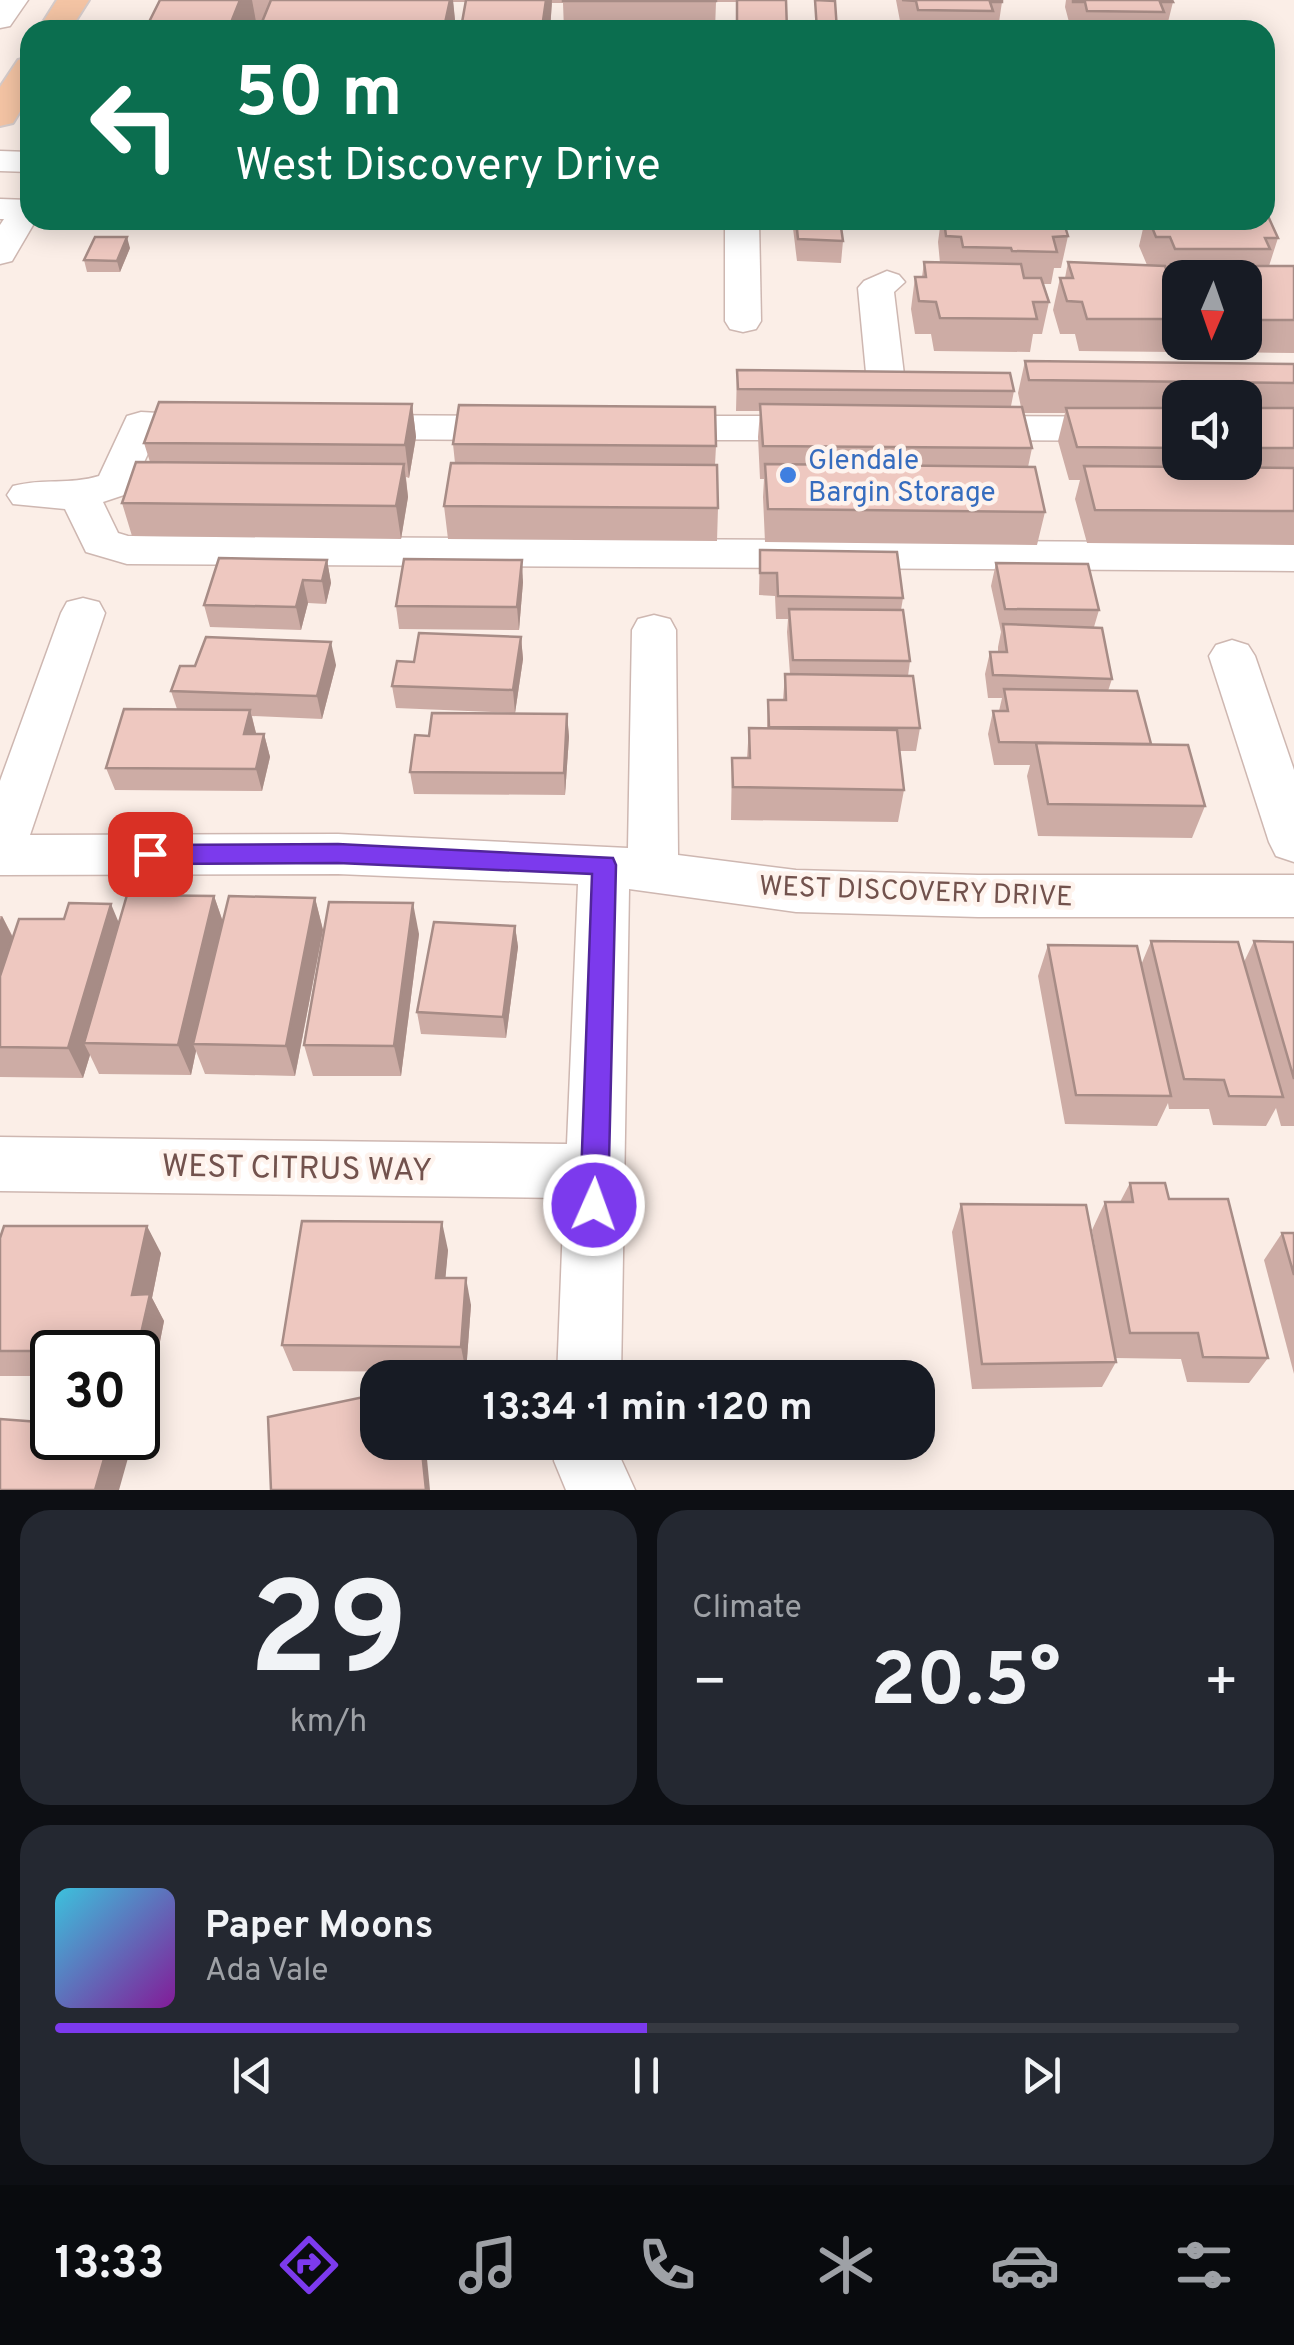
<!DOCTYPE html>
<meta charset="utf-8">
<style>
body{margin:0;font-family:Overpass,sans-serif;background:#242831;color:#f1f3f6;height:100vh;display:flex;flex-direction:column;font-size:38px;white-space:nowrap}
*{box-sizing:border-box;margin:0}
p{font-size:32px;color:#9ea1a6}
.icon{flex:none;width:55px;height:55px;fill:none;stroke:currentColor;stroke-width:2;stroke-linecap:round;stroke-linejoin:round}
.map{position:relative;height:1490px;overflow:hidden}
.sheet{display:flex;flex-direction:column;gap:20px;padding:20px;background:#0d0f14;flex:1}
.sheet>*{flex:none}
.banner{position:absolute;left:20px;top:20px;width:1255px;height:210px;border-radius:30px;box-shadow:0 5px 25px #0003;background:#0b6e4f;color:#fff;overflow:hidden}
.needle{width:65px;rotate:182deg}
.controls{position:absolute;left:1162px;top:260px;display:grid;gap:20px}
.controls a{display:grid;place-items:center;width:100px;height:100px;border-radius:20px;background:#171b24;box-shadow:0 5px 25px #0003;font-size:50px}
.speed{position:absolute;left:30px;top:1330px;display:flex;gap:20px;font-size:50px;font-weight:700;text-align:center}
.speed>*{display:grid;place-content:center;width:130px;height:130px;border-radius:50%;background:#171b24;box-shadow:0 5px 25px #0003;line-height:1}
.speed .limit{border:5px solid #111;border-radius:15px;background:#fff;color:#111}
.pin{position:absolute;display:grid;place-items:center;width:85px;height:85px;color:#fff;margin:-42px;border-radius:20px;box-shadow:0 5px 15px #0006}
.me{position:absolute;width:110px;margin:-55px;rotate:2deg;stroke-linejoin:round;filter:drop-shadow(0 0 8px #0008)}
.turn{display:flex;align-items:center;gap:35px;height:210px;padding:0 50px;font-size:45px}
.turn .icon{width:130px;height:130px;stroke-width:2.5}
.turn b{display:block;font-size:70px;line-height:85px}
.big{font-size:75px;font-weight:700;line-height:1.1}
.sheet .tile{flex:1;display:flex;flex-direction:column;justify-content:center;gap:15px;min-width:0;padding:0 35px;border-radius:30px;background:#242831}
.sheet .dial{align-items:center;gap:0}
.dial b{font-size:130px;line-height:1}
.song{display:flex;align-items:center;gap:30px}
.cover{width:120px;height:120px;border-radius:15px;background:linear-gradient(135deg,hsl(190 70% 55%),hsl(290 70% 35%))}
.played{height:10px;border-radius:5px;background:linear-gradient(90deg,#7c3aed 50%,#363941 50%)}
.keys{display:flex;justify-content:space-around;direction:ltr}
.heat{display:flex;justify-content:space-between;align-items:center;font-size:55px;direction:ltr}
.sheet .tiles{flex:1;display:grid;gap:20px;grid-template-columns:1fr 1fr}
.tile:last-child{grid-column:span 2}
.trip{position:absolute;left:360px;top:1360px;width:575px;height:100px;border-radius:30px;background:#171b24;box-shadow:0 5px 25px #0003;font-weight:700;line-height:100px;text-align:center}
.tab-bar{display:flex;height:160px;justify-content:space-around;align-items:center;background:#090b0e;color:#9ea1a6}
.tab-bar .icon{width:70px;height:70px}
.tab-bar .current{color:#7c3aed}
.tab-bar b{font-size:45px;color:#f1f3f6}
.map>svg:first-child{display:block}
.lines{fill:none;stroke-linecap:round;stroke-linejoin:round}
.minor-casing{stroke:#ceb7b1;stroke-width:3}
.major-casing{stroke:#d5cbca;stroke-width:4}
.minor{fill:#fff;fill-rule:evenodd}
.major{fill:#f4c4a4;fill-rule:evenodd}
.wall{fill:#cdaca5;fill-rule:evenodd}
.shaded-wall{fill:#a78c86}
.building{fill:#eec8c0;stroke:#a78c86;stroke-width:2.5}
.route{fill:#7c3aed;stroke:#51269a;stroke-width:2.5}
.shop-dot{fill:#3f7fe0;stroke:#fef3ed;stroke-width:4}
.labels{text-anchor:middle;stroke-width:9;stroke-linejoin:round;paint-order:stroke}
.shop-label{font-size:28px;fill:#366cbe;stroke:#fef3ed;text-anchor:start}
.street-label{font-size:28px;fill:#72524d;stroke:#fef3ed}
.near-street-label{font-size:32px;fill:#72524d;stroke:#fef3ed}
</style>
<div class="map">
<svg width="1294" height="1490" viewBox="0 0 1294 1490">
<rect width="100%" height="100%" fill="#fbeee7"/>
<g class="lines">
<!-- minor casing -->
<g class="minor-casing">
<g id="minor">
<path d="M0,0H28L10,26L0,28Z"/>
<path d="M0,151L30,152V172L0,171Z"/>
<path d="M0,199L30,200V220H36L12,261L0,264V225L4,219H0Z"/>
<path d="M725,220H759L761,321L756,329L743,332L730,329L725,321Z"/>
<path d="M887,271L899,275L905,282L894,292L905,383L899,391L886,394L873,391L867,383L858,288L864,281Z"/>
<path d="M141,412L229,417L234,425L229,433L156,436L130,493L103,502L118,533L128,536L1294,543V571L127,564L86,552L65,509L13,504L7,495L13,486C42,478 70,485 99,476L127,416Z"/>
<path d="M352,415L520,416L534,420L540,428L534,436L520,440L352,439L338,435L332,427L338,419Z"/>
<path d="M652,416H820L834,420L840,428L834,436L820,440H652L638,436L632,428L638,420Z"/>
<path d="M962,416L1180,417V441L962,440L948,436L942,428L948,420Z"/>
<path d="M83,598L99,602L105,613L30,835L338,834L628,848L632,630L638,619L654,615L670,619L676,630L678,855L796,870L978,875H1294V917H978L796,912L629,889L621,1378H557L564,1198L0,1191V1137L567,1144L578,884L338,874L0,875V781L61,613L67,602Z"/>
<path d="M1232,640L1248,645L1255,656L1294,770V862L1276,856L1269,842L1209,656L1216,645Z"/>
<path d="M555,1442H621L620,1457L635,1490H566L554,1461Z"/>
</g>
</g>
<!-- major casing -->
<g class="major-casing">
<g id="major">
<path d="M57,0H89L70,30H38Z"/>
<path d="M30,57V95L13,123L0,126V87L18,60Z"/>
</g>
</g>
<!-- minor -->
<use href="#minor" class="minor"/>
<!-- major -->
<use href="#major" class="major"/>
</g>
<!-- wall -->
<g class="wall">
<path d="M160,0H786L787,30H736V2H716L715,30H564L563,3H552L550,30H461L466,2H453L456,30H263V27H257Z"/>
<path d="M896,0H1002V2L999,22H991L990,30H915L914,21H900Z"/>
<path d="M1066,0H1172L1173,2L1168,22H1162L1160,30H1083L1081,22H1069L1065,7Z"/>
<path d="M792,220H840L843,241L841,263L797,261Z"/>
<path d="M941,220H1063L1068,236L1061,268H1054L1051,284H1043L1049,302L1042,334H1033L1030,352L934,351L931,334H915L911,309L915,277H922L924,262L940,263L938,242Z"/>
<path d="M1145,220H1265L1278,238L1269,266H1294V353L1225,352L1221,342H1245V278H1180V335L1175,352L1079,351L1075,334H1060L1053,310L1060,278H1065L1068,262L1147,265L1139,246Z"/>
<path d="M130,248L120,272H87L84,260Z"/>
<path d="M1025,361L1294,364V545L1087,543L1075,499L1080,480H1069L1058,441L1065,413H1023L1032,448L1028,467L1045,512L1037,545L765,542L763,497L764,479H760L758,437L760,411H736L737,370L1014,391L1011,406L1021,407L1018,393ZM1180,398H1245V462H1180Z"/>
<path d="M412,404L416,437L409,478L406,477L408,497L401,539L132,536L122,503L150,462L144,443Z"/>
<path d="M453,444L716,446L715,465L718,508L717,541L448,539L444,506L455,463Z"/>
<path d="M760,550L903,598L901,610L910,661L908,676L920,728L916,751H899L904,790L898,822L731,820L732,758H747L749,728L767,729L768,700H783L785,674H790L787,632L788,619H776L775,596L759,595Z"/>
<path d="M327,560L331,583L326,604L308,603L301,630L210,627L204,605Z"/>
<path d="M996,563L1099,610L1094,627L1112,679L1108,691L1151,745L1205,806L1192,838L1038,836L1027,776L1030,765H994L988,734L993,711H999L1002,698H988L985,674L990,652H998V647L1001,632L991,586Z"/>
<path d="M523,582L519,630L399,629L396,606Z"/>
<path d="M521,637L523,659L515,713L396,708L392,686L414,662Z"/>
<path d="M336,665L322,719L252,716L256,734H264L270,757L262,791L115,790L106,768L177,709L171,691L195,666Z"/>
<path d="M567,714L569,737L565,795L414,794L410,772L429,736Z"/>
<path d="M214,896L223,922L315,898L323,930L295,1076L205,1074L196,1051L191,1075L99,1074L90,1055L83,1078L0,1077V916H2L13,937L119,923Z"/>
<path d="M515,926L518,947L506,1038L421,1034L417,1012Z"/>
<path d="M419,934L401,1076H313L304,1045Z"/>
<path d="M1151,941L1244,962L1254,941L1294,942V1126H1281L1276,1108L1266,1126L1213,1125L1209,1109H1169L1168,1103L1157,1126L1065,1124L1038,976L1048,945L1141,965Z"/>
<path d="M1130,1183L1169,1199L1268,1358L1249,1383L1187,1382L1181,1359L1115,1358L1092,1230L1105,1202H1120Z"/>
<path d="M961,1204L1116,1362L1102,1387L972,1389L952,1232Z"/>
<path d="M1282,1233H1294V1374L1264,1260Z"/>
<path d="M0,1238L161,1253L152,1298L164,1321L153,1377L138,1376V1352H52V1376H0Z"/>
<path d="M448,1250L445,1278L471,1305L466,1372L293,1371L282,1345Z"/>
</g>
<!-- shaded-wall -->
<g class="shaded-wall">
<path d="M240,0H252L257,27L256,30H228Z"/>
<path d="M450,0H453L456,30H446L445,23Z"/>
<path d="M546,0H552L550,30H542Z"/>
<path d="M127,237L130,248L120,272L117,261Z"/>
<path d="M412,404L416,437L409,478L405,445Z"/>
<path d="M404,464L408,497L401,539L396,506Z"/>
<path d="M327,560L331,583L326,604L322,581Z"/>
<path d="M522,560L523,582L519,630L517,607Z"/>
<path d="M303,580L308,603L301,630L296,607Z"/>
<path d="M521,637L523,659L515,713L513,690Z"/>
<path d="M331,642L336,665L322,719L317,696Z"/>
<path d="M250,710L256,733L250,757L244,734Z"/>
<path d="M567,714L569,737L565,795L564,773Z"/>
<path d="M264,734L270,757L262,791L256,769Z"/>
<path d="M214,896L225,928L193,1044L196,1051L191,1075L178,1045Z"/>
<path d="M315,898L323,930L295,1076L286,1046Z"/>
<path d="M413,903L419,934L401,1076L394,1046Z"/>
<path d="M111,904L124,935L84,1043L90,1055L83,1078L68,1048Z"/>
<path d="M2,916L18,948L0,981V920Z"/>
<path d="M515,926L518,947L506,1038L503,1017Z"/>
<path d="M442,1222L448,1250L443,1305L436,1278Z"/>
<path d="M147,1226L161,1253L152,1298L164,1321L153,1377L137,1351L132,1295Z"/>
<path d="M466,1278L471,1305L466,1372L461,1347Z"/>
<path d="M110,1438H120L130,1451L119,1490H95Z"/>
<path d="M421,1442L427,1459L430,1490H426Z"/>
</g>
<!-- building -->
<g class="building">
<path d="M160,0H240L228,30H145Z"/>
<path d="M271,0H450L445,23L262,22Z"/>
<path d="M466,0H546L542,28H461Z"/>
<rect x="563" y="0" width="153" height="1"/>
<path d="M737,0H786L787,30H737Z"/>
<path d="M815,0L835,1L837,30H817Z"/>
<path d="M902,0H1002V2H990L993,11L918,10L916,1Z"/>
<path d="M1073,0H1172L1173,2H1160L1164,12L1087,11L1085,2H1073Z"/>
<path d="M1265,216H1268L1278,238H1265L1270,249H1175L1170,237H1156L1149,220H1265Z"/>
<path d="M796,220H840L843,241L798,239Z"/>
<path d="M944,220H1063L1068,236L1053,237L1057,252L1012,251L1011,248L963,247L961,237L946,236Z"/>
<path d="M95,237H127L117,261L84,260Z"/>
<path d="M924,262L1021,264L1024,278H1041L1049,302H1033L1037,319L940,318L936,302L919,301L915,277H926Z"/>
<path d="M1068,262L1165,266L1169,278H1180V303H1179L1180,319H1087L1082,302L1067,301L1060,278H1073Z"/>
<path d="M1213,266H1294V320H1245V278H1217Z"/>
<path d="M1025,361L1294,364V383L1029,380Z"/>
<path d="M737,370L1010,373L1014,391L738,389Z"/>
<path d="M159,402L412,404L405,445L144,443Z"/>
<path d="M760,404L1022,407L1032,448L763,446Z"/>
<path d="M459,405L715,407L716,446L453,444Z"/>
<path d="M1066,408H1180V448L1077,447Z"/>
<rect x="1245" y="408" width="49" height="40"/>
<path d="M136,462L404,464L396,506L122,503Z"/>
<path d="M451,463L717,465L718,508L444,506Z"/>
<path d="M765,464L1035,467L1045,512L768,509Z"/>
<path d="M1084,466L1294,468V511L1095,510Z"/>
<path d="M760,550L897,552L903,598L778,596L777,573H760Z"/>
<path d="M219,558L327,560L322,581L303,580L296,607L204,605Z"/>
<path d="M404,559L522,560L517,607L396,606Z"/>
<path d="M996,563L1088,564L1099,610L1005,609Z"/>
<path d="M789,609L903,610L910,661L793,660Z"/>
<path d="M1003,624L1102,628L1112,679L993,675L990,652H1007Z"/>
<path d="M419,633L521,637L513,690L392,686L397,661L414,662Z"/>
<path d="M206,637L331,642L317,696L171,691L180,666H195Z"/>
<path d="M785,674L913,676L920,728L769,727L768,700H786Z"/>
<path d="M1004,689L1137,691L1151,744L999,742L993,711H1008Z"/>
<path d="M124,709L250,710L244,734H264L256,769L106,768Z"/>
<path d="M432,713L567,714L564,773L410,772L415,735L429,736Z"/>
<path d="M749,728L897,730L904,790L733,787L732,758H750Z"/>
<path d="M1036,743L1188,745L1205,806L1048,804Z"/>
<path d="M127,895L214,896L178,1045L84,1043Z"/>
<path d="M229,896L315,898L286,1046L193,1044Z"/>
<path d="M329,902L413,903L394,1046L304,1045Z"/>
<path d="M69,903L111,904L68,1048L0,1047V976L19,919H64Z"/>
<path d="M434,922L515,926L503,1017L417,1012Z"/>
<path d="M1151,941L1238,942L1283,1097L1229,1096L1224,1080L1184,1079Z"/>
<path d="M1254,941L1294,942V1079Z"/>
<path d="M1048,945L1137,946L1171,1096L1076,1095Z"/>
<path d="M1130,1183H1165L1169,1199H1228L1268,1358L1203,1357L1198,1333H1130L1105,1202H1133Z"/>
<path d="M961,1204L1086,1205L1116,1362L982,1364Z"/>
<path d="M302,1221L442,1222L436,1278H466L461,1347L282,1345Z"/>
<path d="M4,1226H147L132,1295L150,1294L137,1351H0V1238Z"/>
<path d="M1282,1233H1294V1275Z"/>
<path d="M378,1394V1442H383V1444L390,1442H421L426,1490H271L268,1417Z"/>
<path d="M0,1419L52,1423V1438H110L95,1490H0Z"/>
</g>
<!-- route -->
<path class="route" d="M338,844L613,858L616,865L608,1205L604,1215L594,1219L584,1215L580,1205L592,874L338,863L150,864L142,861L138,854L142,848L150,845Z"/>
<!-- markers -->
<circle class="shop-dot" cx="788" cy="475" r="10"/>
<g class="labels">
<!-- shop labels -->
<g class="shop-label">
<text x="808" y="469">Glendale<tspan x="808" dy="32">Bargin Storage</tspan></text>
</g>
<!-- street labels -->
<g class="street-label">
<text transform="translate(916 890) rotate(2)" y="10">WEST DISCOVERY DRIVE</text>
</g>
<!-- near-street labels -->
<g class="near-street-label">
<text transform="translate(297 1167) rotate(1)" y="11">WEST CITRUS WAY</text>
</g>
</g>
</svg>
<div class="controls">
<a><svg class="needle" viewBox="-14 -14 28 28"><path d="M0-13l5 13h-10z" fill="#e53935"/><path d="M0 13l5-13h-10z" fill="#9ea1a6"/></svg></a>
<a><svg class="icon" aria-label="sound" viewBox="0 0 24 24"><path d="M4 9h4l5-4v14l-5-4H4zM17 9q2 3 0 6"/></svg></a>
</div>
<div class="speed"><div class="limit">30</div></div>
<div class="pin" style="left:150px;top:854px;background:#d93025"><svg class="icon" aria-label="arrive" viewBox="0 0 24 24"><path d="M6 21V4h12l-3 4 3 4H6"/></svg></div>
<svg class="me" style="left:594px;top:1205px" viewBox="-20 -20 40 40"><circle r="17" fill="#7c3aed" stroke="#fff" stroke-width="3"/><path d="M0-11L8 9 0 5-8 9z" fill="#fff"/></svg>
<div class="trip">13:34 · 1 min · 120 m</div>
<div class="banner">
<div class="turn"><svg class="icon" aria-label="left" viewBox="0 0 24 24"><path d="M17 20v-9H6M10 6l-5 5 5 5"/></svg><div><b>50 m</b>West Discovery Drive</div></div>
</div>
</div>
<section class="sheet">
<div class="tiles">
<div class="tile dial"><b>29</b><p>km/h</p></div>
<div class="tile"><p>Climate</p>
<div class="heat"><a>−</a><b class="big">20.5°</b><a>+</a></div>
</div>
<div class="tile">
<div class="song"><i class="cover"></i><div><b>Paper Moons</b><p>Ada Vale</p></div></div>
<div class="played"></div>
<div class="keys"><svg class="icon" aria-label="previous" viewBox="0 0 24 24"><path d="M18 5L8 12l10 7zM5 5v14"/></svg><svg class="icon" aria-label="pause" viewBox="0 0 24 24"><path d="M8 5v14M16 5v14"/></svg><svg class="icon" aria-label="next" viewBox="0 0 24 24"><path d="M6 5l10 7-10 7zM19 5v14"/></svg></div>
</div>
</div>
</section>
<nav class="tab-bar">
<b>13:33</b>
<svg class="icon current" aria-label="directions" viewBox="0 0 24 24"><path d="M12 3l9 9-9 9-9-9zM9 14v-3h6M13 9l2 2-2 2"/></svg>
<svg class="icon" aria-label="music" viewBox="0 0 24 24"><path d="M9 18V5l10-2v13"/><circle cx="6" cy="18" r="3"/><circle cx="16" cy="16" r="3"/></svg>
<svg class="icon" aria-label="phone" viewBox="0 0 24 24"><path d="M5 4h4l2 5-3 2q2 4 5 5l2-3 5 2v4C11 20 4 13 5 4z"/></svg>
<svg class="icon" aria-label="climate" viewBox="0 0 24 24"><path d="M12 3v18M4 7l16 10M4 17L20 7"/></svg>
<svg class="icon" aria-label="car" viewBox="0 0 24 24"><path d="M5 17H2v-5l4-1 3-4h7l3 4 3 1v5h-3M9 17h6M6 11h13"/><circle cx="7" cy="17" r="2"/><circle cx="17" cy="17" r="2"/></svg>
<svg class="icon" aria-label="filters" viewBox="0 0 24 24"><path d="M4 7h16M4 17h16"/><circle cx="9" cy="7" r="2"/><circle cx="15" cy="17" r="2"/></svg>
</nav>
